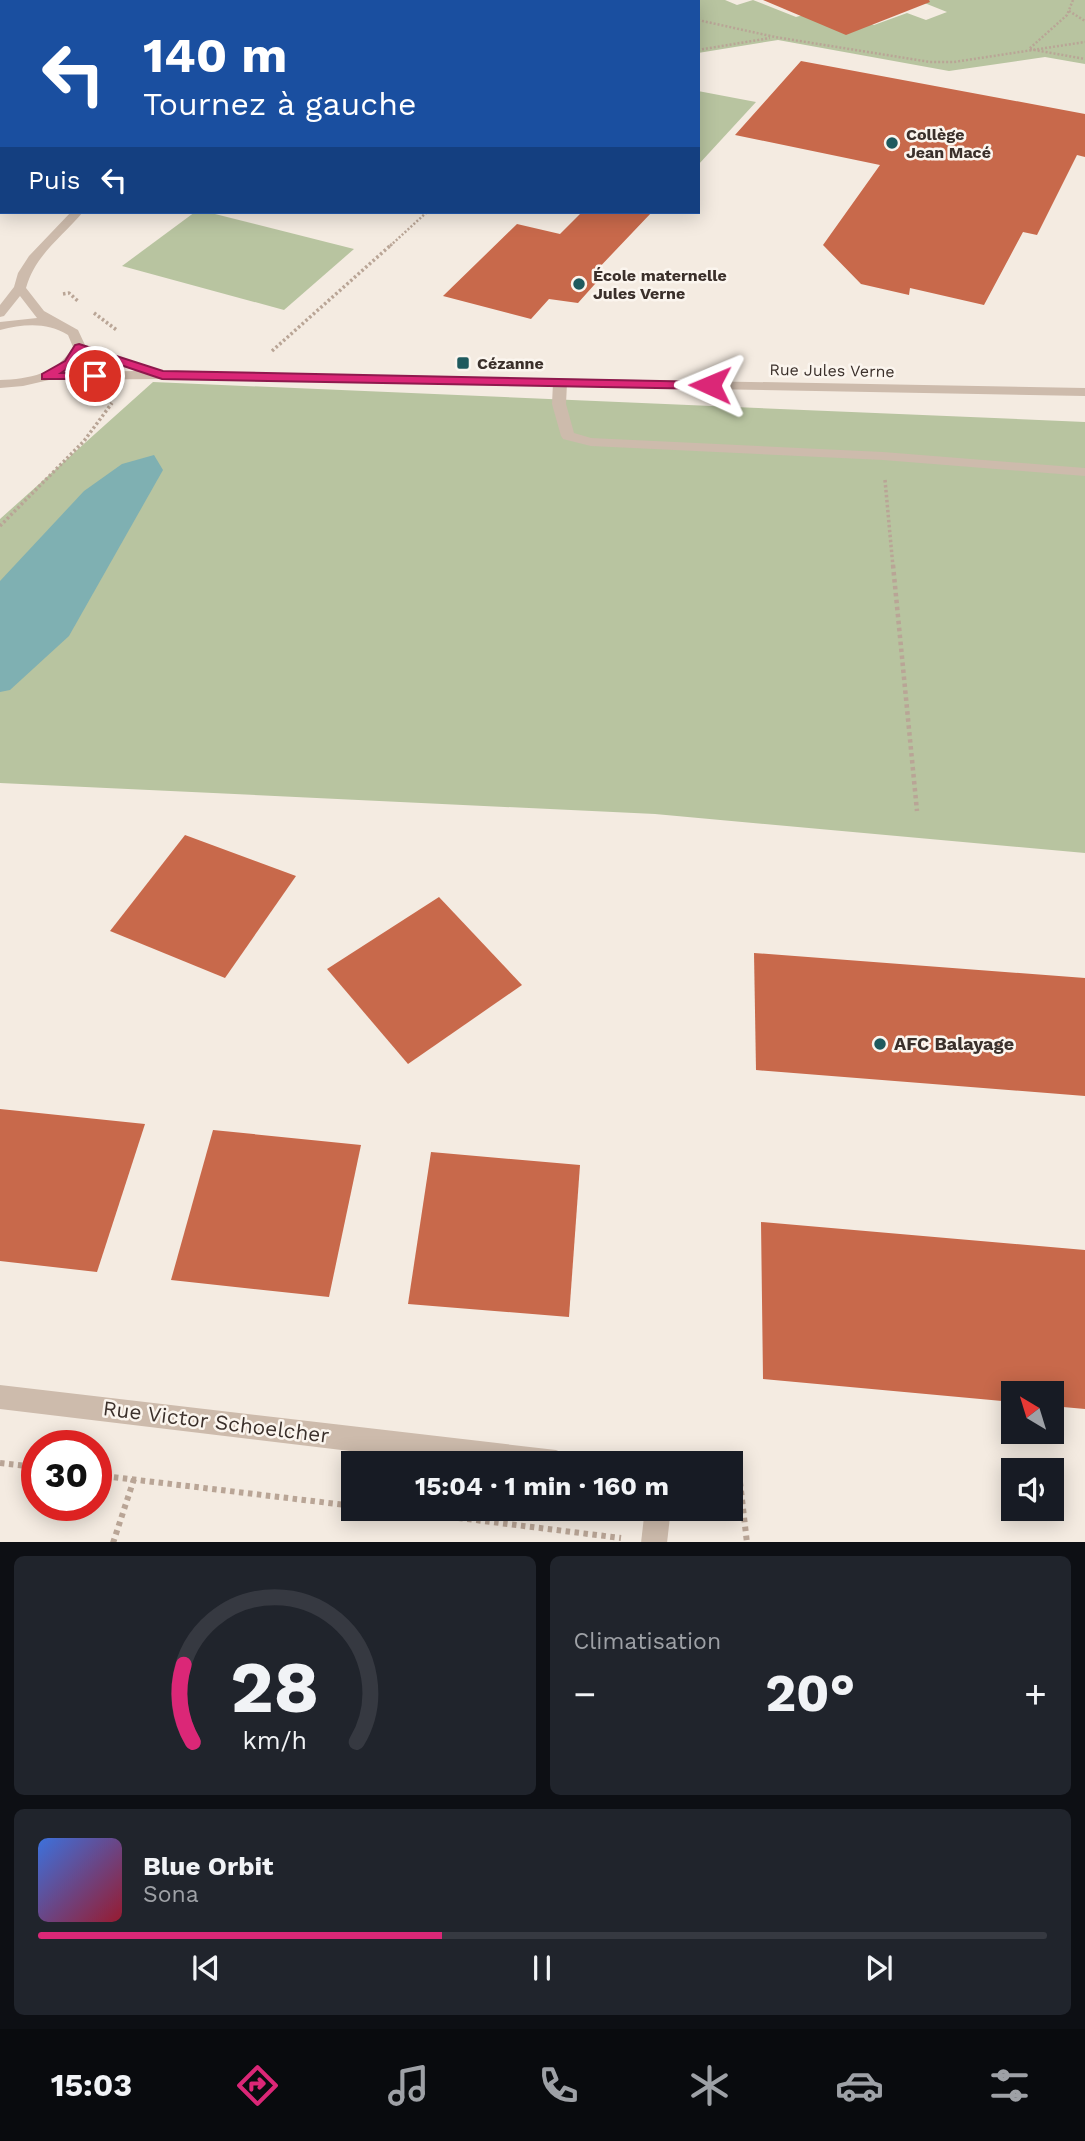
<!DOCTYPE html>
<html lang="fr">
<meta charset="utf-8">
<style>
body{margin:0;font-family:"Work Sans",sans-serif;background:#20242c;color:#f1f3f6;height:100vh;display:flex;flex-direction:column;font-size:26px;white-space:nowrap}
*{box-sizing:border-box;margin:0}
p{font-size:23px;color:#9ea1a6}
.icon{flex:none;width:38px;height:38px;fill:none;stroke:currentColor;stroke-width:2;stroke-linecap:round;stroke-linejoin:round}
.map{position:relative;height:1542px;overflow:hidden}
.sheet{display:flex;flex-direction:column;gap:14px;padding:14px;background:#0d0f14;flex:1}
.sheet>*{flex:none}
.hud{position:absolute;left:0px;top:0px;width:700px;height:214px;box-shadow:0 4px 18px #0003;background:#1a4fa0;color:#fff;overflow:hidden}
.needle{width:46px;rotate:322deg}
.controls{position:absolute;left:1001px;top:1381px;display:grid;gap:14px}
.controls a{display:grid;place-items:center;width:63px;height:63px;border-radius:0px;background:#171b24;box-shadow:0 4px 18px #0003;font-size:35px}
.speed{position:absolute;left:21px;top:1430px;display:flex;gap:14px;font-size:35px;font-weight:700;text-align:center}
.speed>*{display:grid;place-content:center;width:91px;height:91px;border-radius:50%;background:#171b24;box-shadow:0 4px 18px #0003;line-height:1}
.speed .limit{border:10px solid #d22;background:#fff;color:#111}
.pin{position:absolute;display:grid;place-items:center;width:60px;height:60px;color:#fff;margin:-30px;border:4px solid #fff;border-radius:50%;box-shadow:0 2px 7px #0007}
.me{position:absolute;width:77px;margin:-38px;rotate:271deg;stroke-linejoin:round;filter:drop-shadow(0 0 5px #0008)}
.turn{display:flex;align-items:center;gap:24px;height:147px;padding:0 28px;font-size:32px}
.turn .icon{width:91px;height:91px;stroke-width:2.5}
.turn b{display:block;font-size:49px;line-height:60px}
.then{display:flex;align-items:center;height:66px;padding:0 28px;background:#0003;gap:14px;font-size:26px}
.big{font-size:52px;font-weight:700;line-height:1.1}
.sheet .card{flex:1;display:flex;flex-direction:column;justify-content:center;gap:10px;min-width:0;padding:0 24px;border-radius:10px;background:#20242c}
.sheet .dial{align-items:center;gap:0}
.dial svg{height:182px;overflow:visible;fill:none;stroke:#363941;stroke-width:7;stroke-linecap:round;text-anchor:middle}
.dial text{fill:#f1f3f6;stroke:none}
.song{display:flex;align-items:center;gap:21px}
.cover{width:84px;height:84px;border-radius:10px;background:linear-gradient(135deg,hsl(220 70% 55%),hsl(350 70% 35%))}
.played{height:7px;border-radius:4px;background:linear-gradient(90deg,#db2777 40%,#363941 40%)}
.keys{display:flex;justify-content:space-around;direction:ltr}
.heat{display:flex;justify-content:space-between;align-items:center;font-size:38px;direction:ltr}
.sheet .tiles{flex:1;display:grid;gap:14px;grid-template-columns:1fr 1fr}
.card:last-child{grid-column:span 2}
.trip{position:absolute;left:341px;top:1451px;width:402px;height:70px;border-radius:0px;background:#171b24;box-shadow:0 4px 18px #0003;font-weight:700;line-height:70px;text-align:center}
.tab-bar{display:flex;height:112px;justify-content:space-around;align-items:center;background:#090b0e;color:#9ea1a6}
.tab-bar .icon{width:49px;height:49px}
.tab-bar .on{color:#db2777}
.tab-bar b{font-size:32px;color:#f1f3f6}
.map>svg:first-child{display:block}
.green{fill:#b8c4a0}
.water{fill:#7fb0b2}
.building{fill:#c8694b}
.lines{fill:none;stroke-linecap:round;stroke-linejoin:round}
.path-far3{stroke:#b9a596;stroke-width:2.5;stroke-dasharray:2 2;stroke-linecap:butt}
.path-far2{stroke:#b9a596;stroke-width:3.5;stroke-dasharray:2.5 2.5;stroke-linecap:butt}
.path-far1{stroke:#b9a596;stroke-width:4.5;stroke-dasharray:3.5 3.5;stroke-linecap:butt}
.path{stroke:#b9a596;stroke-width:6;stroke-dasharray:4.5 4.5;stroke-linecap:butt}
.service{fill:#cdbbac;fill-rule:evenodd}
.minor{fill:#cdbbac;fill-rule:evenodd}
.route{fill:#db2777;stroke:#8e194d;stroke-width:2}
.poi-dot{fill:#1f5a5e;stroke:#fbf5ee;stroke-width:2.5}
.labels{text-anchor:middle;stroke-width:5;stroke-linejoin:round;paint-order:stroke}
.far-poi-label{font-size:16px;font-weight:bold;fill:#3b302b;stroke:#fbf5ee;text-anchor:start}
.far-street-label{font-size:16px;fill:#3b302b;stroke:#fbf5ee}
.poi-label{font-size:18px;font-weight:bold;fill:#3b302b;stroke:#fbf5ee;text-anchor:start}
.near-street-label{font-size:21px;fill:#3b302b;stroke:#fbf5ee}
</style>
<div class="map">
<svg width="1085" height="1543" viewBox="0 0 1085 1543">
<rect width="100%" height="100%" fill="#f4ebe1"/>
<!-- green -->
<g class="green">
<path d="M615,0H725L737,5L753,0L796,17C820,9 851,16 874,25L907,13L926,20L947,12L917,0H1085V64L1045,57L949,71L778,40L698,53V2Z"/>
<path d="M698,91L756,102L698,165Z"/>
<path d="M195,212H207L354,249L284,310L122,266Z"/>
<path d="M153,382L1085,422V853L655,814L0,783V519Z"/>
</g>
<!-- water -->
<path class="water" d="M154,455L163,470L69,636L10,690L0,692V581L84,491L122,464Z"/>
<!-- building -->
<g class="building">
<path d="M763,0H929L930,2L846,35Z"/>
<path d="M801,61L1085,114V157L1077,155L1037,235L1023,232L984,305L910,288L909,295L861,284L823,245L880,165L735,135Z"/>
<path d="M582,212H652L594,273L603,275L578,303L549,299L531,319L443,296L517,224L560,234Z"/>
<path d="M185,835L296,876L225,978L110,931Z"/>
<path d="M439,897L522,985L408,1064L327,969Z"/>
<path d="M754,953L1085,978V1096L756,1070Z"/>
<path d="M0,1109L145,1124L97,1272L0,1261Z"/>
<path d="M213,1130L361,1145L329,1297L171,1280Z"/>
<path d="M431,1152L580,1165L569,1317L408,1304Z"/>
<path d="M761,1222L1085,1250V1409L1052,1406V1393H1013V1402L763,1379Z"/>
</g>
<g class="lines">
<!-- path-far3 -->
<g class="path-far3">
<path d="M657,0L660,2"/>
<path d="M1073,0L1067,15L1029,49L1085,59"/>
<path d="M1069,11L1085,21"/>
<path d="M698,20L775,37L930,62H954L1085,42"/>
<path d="M698,50L770,38"/>
<path d="M390,246L427,212"/>
</g>
<!-- path-far2 -->
<g class="path-far2">
<path d="M63,294L69,293L79,302"/>
<path d="M94,313L118,331"/>
<path d="M272,351L392,244"/>
<path d="M885,480L893,567"/>
<path d="M0,526L84,441L112,403"/>
</g>
<!-- path-far1 -->
<path class="path-far1" d="M893,565L917,811"/>
<!-- path -->
<g class="path">
<path d="M0,1463L37,1467"/>
<path d="M96,1475L354,1506"/>
<path d="M740,1482L747,1543"/>
<path d="M378,1508L621,1538"/>
<path d="M113,1543L134,1479"/>
</g>
<!-- service -->
<g class="service">
<path d="M86,0H105L85,2Z"/>
<path d="M312,0H320L311,2Z"/>
<rect x="379" y="0" width="8" height="2"/>
<rect x="0" y="12" width="2" height="6"/>
<path d="M2,35V45L0,44Z"/>
<path d="M2,90V98H0V91Z"/>
<path d="M0,133H2L0,140Z"/>
<path d="M0,191H2L0,198Z"/>
<path d="M560,379L567,383L566,404L574,433L591,438L883,452L1085,468V476L883,460L591,446L563,439L561,436L552,404L553,383Z"/>
</g>
<!-- minor -->
<g class="minor">
<path d="M252,0H260L251,2Z"/>
<path d="M71,212H83C62,237 35,255 26,288L44,311L78,330L85,345L155,371L1085,388V396L159,379L49,380L23,386L0,388V380C29,379 57,374 73,347L68,335C47,322 24,324 0,330V322L37,318L20,296L4,316L0,317V305L14,287L18,273L29,256ZM82,352L137,371L65,372Z"/>
<path d="M0,1385L556,1450L565,1454L569,1463H450L0,1409Z"/>
<path d="M645,1508H671L667,1543H641Z"/>
</g>
</g>
<!-- route -->
<path class="route" d="M79,344L163,371L710,382L716,385L710,389L162,379L82,352L73,365L61,373H95L101,376L99,379H42V374L65,361L75,345Z"/>
<!-- markers -->
<g class="poi-dot">
<circle cx="892" cy="143" r="7"/>
<circle cx="579" cy="284" r="7"/>
<rect x="456" y="356" width="14" height="14" rx="3.5"/>
<circle cx="880" cy="1044" r="7"/>
</g>
<g class="labels">
<!-- far-poi labels -->
<g class="far-poi-label">
<text x="906" y="140">Collège<tspan x="906" dy="18">Jean Macé</tspan></text>
<text x="593" y="281">École maternelle<tspan x="593" dy="18">Jules Verne</tspan></text>
<text x="477" y="369">Cézanne</text>
</g>
<!-- far-street labels -->
<g class="far-street-label">
<text transform="translate(832 370) rotate(1)" y="6">Rue Jules Verne</text>
</g>
<!-- poi labels -->
<g class="poi-label">
<text x="894" y="1050">AFC Balayage</text>
</g>
<!-- near-street labels -->
<g class="near-street-label">
<text transform="translate(216 1422) rotate(7)" y="7">Rue Victor Schoelcher</text>
</g>
</g>
</svg>
<div class="controls">
<a><svg class="needle" viewBox="-14 -14 28 28"><path d="M0-13l5 13h-10z" fill="#e53935"/><path d="M0 13l5-13h-10z" fill="#9ea1a6"/></svg></a>
<a><svg class="icon" aria-label="sound" viewBox="0 0 24 24"><path d="M4 9h4l5-4v14l-5-4H4zM17 9q2 3 0 6"/></svg></a>
</div>
<div class="speed"><div class="limit">30</div></div>
<div class="pin" style="left:95px;top:376px;background:#d93025"><svg class="icon" aria-label="arrive" viewBox="0 0 24 24"><path d="M6 21V4h12l-3 4 3 4H6"/></svg></div>
<svg class="me" style="left:710px;top:385px" viewBox="-20 -20 40 40"><path d="M0-17L14 15 0 8-14 15z" fill="#db2777" stroke="#fff" stroke-width="4"/></svg>
<div class="trip">15:04 · 1 min · 160 m</div>
<div class="hud">
<div class="turn"><svg class="icon" aria-label="left" viewBox="0 0 24 24"><path d="M17 20v-9H6M10 6l-5 5 5 5"/></svg><div><b>140 m</b>Tournez à gauche</div></div>
<div class="then">Puis<svg class="icon" aria-label="left" viewBox="0 0 24 24"><path d="M17 20v-9H6M10 6l-5 5 5 5"/></svg></div>
</div>
</div>
<section class="sheet">
<div class="tiles">
<div class="card dial"><svg viewBox="0 0 100 80">
<path d="M14 69A42 42 0 1 1 86 69"/>
<path d="M14 69A42 42 0 0 1 10 35" stroke="#db2777"/>
<text x="50" y="56" font-size="32" font-weight="700">28</text>
<text x="50" y="72" font-size="11">km/h</text>
</svg></div>
<div class="card"><p>Climatisation</p>
<div class="heat"><a>−</a><b class="big">20°</b><a>+</a></div>
</div>
<div class="card">
<div class="song"><i class="cover"></i><div><b>Blue Orbit</b><p>Sona</p></div></div>
<div class="played"></div>
<div class="keys"><svg class="icon" aria-label="previous" viewBox="0 0 24 24"><path d="M18 5L8 12l10 7zM5 5v14"/></svg><svg class="icon" aria-label="pause" viewBox="0 0 24 24"><path d="M8 5v14M16 5v14"/></svg><svg class="icon" aria-label="next" viewBox="0 0 24 24"><path d="M6 5l10 7-10 7zM19 5v14"/></svg></div>
</div>
</div>
</section>
<nav class="tab-bar">
<b>15:03</b>
<svg class="icon on" aria-label="directions" viewBox="0 0 24 24"><path d="M12 3l9 9-9 9-9-9zM9 14v-3h6M13 9l2 2-2 2"/></svg>
<svg class="icon" aria-label="music" viewBox="0 0 24 24"><path d="M9 18V5l10-2v13"/><circle cx="6" cy="18" r="3"/><circle cx="16" cy="16" r="3"/></svg>
<svg class="icon" aria-label="phone" viewBox="0 0 24 24"><path d="M5 4h4l2 5-3 2q2 4 5 5l2-3 5 2v4C11 20 4 13 5 4z"/></svg>
<svg class="icon" aria-label="climate" viewBox="0 0 24 24"><path d="M12 3v18M4 7l16 10M4 17L20 7"/></svg>
<svg class="icon" aria-label="car" viewBox="0 0 24 24"><path d="M5 17H2v-5l4-1 3-4h7l3 4 3 1v5h-3M9 17h6M6 11h13"/><circle cx="7" cy="17" r="2"/><circle cx="17" cy="17" r="2"/></svg>
<svg class="icon" aria-label="filters" viewBox="0 0 24 24"><path d="M4 7h16M4 17h16"/><circle cx="9" cy="7" r="2"/><circle cx="15" cy="17" r="2"/></svg>
</nav>
